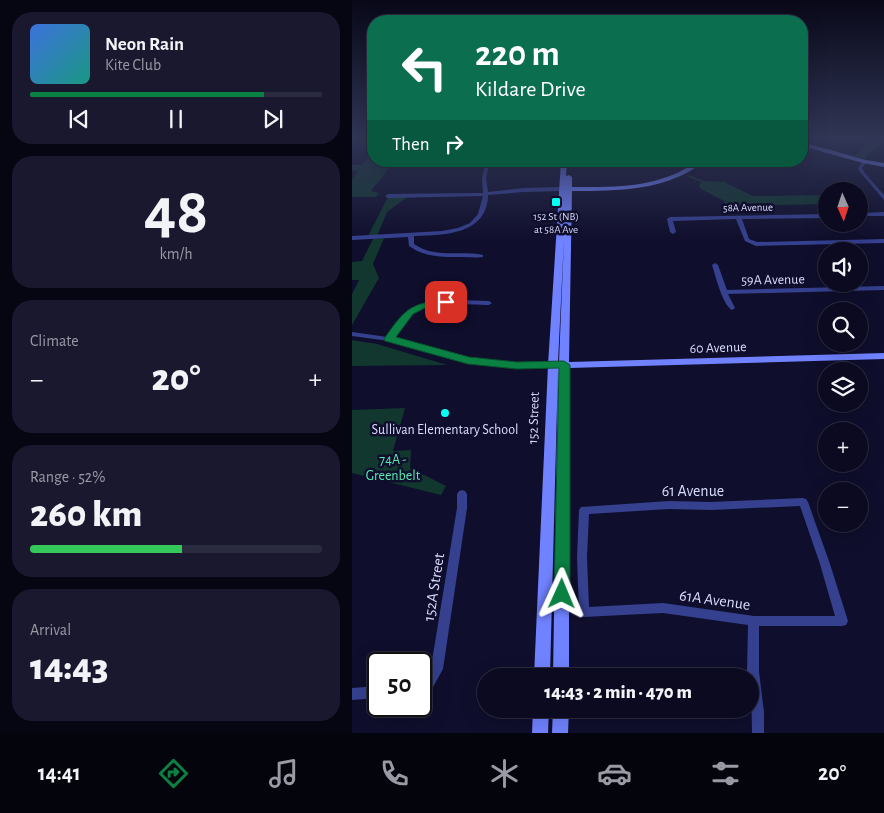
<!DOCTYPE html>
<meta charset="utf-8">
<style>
body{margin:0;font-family:"Alegreya Sans",sans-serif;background:#19182e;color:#f1f3f6;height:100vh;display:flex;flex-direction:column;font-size:19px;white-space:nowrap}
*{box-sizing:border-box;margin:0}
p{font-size:16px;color:#9a9aa5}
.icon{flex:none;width:28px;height:28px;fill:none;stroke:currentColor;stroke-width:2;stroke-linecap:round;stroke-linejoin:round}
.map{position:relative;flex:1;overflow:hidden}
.side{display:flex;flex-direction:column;gap:12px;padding:12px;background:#060612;width:352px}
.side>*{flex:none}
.banner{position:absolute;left:15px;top:15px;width:441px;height:152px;border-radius:20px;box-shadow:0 5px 20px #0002,0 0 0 1px #2b2b3f;background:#0b6e4f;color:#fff;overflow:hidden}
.needle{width:32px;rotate:177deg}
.controls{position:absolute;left:466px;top:182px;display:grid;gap:10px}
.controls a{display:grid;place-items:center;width:50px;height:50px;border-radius:50%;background:#0b0a21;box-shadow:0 5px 20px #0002,0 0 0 1px #2b2b3f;font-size:25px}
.speed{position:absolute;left:15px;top:652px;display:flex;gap:10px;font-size:25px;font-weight:700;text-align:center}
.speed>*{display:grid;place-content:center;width:65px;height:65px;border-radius:50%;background:#0b0a21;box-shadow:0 5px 20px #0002,0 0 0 1px #2b2b3f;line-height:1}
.speed .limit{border:2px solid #111;border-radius:8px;background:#fff;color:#111}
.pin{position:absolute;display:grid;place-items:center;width:42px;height:42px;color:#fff;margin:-21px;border-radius:10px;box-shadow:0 2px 8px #0006}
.me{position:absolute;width:55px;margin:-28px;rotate:1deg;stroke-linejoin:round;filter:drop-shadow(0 0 4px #0008)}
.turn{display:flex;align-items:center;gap:18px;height:105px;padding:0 25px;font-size:22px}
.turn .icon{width:65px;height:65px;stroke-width:2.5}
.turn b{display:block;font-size:35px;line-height:42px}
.then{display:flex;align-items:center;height:48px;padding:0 25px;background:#0003;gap:10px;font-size:19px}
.big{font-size:38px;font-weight:800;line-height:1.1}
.side .tile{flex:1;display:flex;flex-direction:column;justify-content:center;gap:8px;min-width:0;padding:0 18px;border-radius:20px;background:#19182e}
.side .dial{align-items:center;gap:0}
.dial b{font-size:65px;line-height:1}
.song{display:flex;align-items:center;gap:15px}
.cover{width:60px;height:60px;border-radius:8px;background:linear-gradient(135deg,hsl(220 70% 55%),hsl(170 70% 35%))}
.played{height:5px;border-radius:2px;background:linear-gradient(90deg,#0b8043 80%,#2b2b3f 80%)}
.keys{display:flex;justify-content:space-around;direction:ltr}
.heat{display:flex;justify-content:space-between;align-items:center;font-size:28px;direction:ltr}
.charge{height:8px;border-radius:4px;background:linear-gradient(90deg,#34c759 52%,#2b2b3f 0)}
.trip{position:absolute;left:125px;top:668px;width:282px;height:50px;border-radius:25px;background:#0b0a21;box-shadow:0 5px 20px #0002,0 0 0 1px #2b2b3f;font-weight:800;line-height:50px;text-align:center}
.tabs{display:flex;height:80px;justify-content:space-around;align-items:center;background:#04040d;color:#9a9aa5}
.tabs .icon{width:35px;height:35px}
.tabs .on{color:#0b8043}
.tabs b{font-size:22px;color:#f1f3f6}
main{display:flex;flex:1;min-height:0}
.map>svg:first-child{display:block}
.green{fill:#11372f}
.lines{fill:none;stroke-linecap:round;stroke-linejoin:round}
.street{fill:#35408f;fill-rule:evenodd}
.secondary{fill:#7082ff;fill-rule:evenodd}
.route{fill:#0b8043;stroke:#07532c}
.poi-dot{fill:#05fff2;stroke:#0f0e2c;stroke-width:2}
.labels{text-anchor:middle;stroke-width:5;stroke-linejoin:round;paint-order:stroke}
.far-street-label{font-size:11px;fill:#d9dbff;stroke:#0f0e2c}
.far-poi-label{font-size:11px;fill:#d9dbff;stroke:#0f0e2c}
.street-label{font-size:14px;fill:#d9dbff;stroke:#0f0e2c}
.poi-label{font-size:14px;fill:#d9dbff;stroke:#0f0e2c}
.park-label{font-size:14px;fill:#59ebb0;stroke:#0f0e2c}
.near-street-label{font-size:16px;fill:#d9dbff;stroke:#0f0e2c}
</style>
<main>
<section class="side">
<div class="tile">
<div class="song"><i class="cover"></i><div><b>Neon Rain</b><p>Kite Club</p></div></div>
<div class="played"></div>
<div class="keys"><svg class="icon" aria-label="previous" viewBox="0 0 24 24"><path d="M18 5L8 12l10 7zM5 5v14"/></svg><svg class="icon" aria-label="pause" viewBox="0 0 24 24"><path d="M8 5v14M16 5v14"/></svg><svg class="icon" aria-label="next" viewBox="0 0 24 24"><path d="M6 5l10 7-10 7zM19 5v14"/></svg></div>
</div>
<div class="tile dial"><b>48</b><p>km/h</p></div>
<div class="tile"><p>Climate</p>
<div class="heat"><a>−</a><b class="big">20°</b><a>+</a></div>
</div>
<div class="tile"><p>Range · 52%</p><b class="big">260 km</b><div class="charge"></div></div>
<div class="tile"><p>Arrival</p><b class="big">14:43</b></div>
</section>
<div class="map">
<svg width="532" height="733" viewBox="0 0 532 733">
<rect width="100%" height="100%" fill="#0f0e2c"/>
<!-- green -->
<g class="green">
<path d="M520,139H531V141L512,159L502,156Z"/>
<path d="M21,150V161L54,162L53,166L37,167C32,177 25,182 19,191L27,193L24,197H0V180L6,171L0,170V165H10Z"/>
<path d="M336,175L352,181L372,182L401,196L475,195V204L374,206L372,201L349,189L347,186L349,182L334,176Z"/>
<path d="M36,197H55L35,212L25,236H16Z"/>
<path d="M32,238L21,264L27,278L0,325V294L7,280H0V262L10,261L21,239Z"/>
<path d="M0,340L25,344L95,365L0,366Z"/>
<path d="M53,408L41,451L59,450L58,468L94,486L89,495L0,473V410Z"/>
</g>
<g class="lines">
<!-- street -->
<g class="street">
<path d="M138,161L134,178L136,192L172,188L209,187L212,189L209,191L172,192L136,195C135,235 92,235 62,236V244C83,259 108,250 131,255V257C125,258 118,257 111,257C91,257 74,258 57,246L56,237L0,240V236L90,231L106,228L118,223L126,214L131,196L36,198L33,196L36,194L131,193L130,178L133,164L62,165L60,164L62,163Z"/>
<path d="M511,161L515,162L510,168L512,172L532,195V200L508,172L506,168Z"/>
<path d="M532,212V216H508V213Z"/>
<path d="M475,214V218L390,219L397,239L405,242L532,239V243L404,246L393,241L384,219L321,221L324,232L321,234L318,232L315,219L318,217Z"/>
<path d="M363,263L366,265L375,290L532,286V290L376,294L383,308L380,310C370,304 364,277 360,265Z"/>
<path d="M106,300L137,301L140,303L137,305C115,305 79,299 60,313C52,319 47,330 41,338L116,359L159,363H204L205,365L204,367H159L116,363L37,341L0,336V332L35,337C41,328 47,317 55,311C69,300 90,300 106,300Z"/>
<path d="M110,490L113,491L115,494V508L91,669L81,687L69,694V681L73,679L79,667L105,508V494L107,491Z"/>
<path d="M451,498L454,499L456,502L478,564L496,621L494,625L490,626H407V672L412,712V733H400L399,676H396L395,672L396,625L311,613L232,617L228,616L227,612L225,557L227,510L229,507L317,501L359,502ZM448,506L468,564L483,616H402L311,603L237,607L235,557L237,514L317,509L359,510Z"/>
<path d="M26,686V698L0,700V688Z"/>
</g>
<!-- secondary -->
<g class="secondary">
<path d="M450,142L514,160L532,163V167L511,163L450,146Z"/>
<path d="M209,161H215L214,176L217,175L220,177V187C247,187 275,188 302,181C312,178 322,175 331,170C339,166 343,161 352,161C317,191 264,191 220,191L217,362L532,353V359L217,368V676H201L206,368L198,676H182L196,365ZM212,239L207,362H206Z"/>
<path d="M181,709H197L196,733H180Z"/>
<path d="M201,709H217L216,733H200Z"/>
</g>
</g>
<!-- sky -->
<linearGradient id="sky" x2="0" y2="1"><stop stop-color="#080818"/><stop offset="0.57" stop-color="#313656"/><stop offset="1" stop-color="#313656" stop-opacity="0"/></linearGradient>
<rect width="532" height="242" fill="url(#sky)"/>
<!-- route -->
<path class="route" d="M94,299L99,302L97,305L73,308L61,314L44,337L117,357L165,362L212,361L218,365V594L216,600L210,602L204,600L202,594L207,368L165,369L116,364L33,341L32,339C53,309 57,304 94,299Z"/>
<!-- markers -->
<g class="poi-dot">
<rect x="199" y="197" width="10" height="10" rx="2.5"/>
<circle cx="93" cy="413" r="5"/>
</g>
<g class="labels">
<!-- far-street labels -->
<g class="far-street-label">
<text transform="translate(396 207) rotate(-1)" y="4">58A Avenue</text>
</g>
<!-- far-poi labels -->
<g class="far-poi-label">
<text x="204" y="220">152 St (NB)<tspan x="204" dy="13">at 58A Ave</tspan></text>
</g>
<!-- street labels -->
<g class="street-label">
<text transform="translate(421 279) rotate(-1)" y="5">59A Avenue</text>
<text transform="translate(366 347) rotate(-2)" y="5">60 Avenue</text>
<text transform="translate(181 418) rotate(-88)" y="5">152 Street</text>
</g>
<!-- poi labels -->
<g class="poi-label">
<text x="93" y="434">Sullivan Elementary School</text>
</g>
<!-- park labels -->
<g class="park-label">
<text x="41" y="464">74A -<tspan x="41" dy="16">Greenbelt</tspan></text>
</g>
<!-- near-street labels -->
<g class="near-street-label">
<text x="341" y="496">61 Avenue</text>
<text transform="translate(81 587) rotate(-81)" y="6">152A Street</text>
<text transform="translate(363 599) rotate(8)" y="6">61A Avenue</text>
</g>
</g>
</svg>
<div class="controls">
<a><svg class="needle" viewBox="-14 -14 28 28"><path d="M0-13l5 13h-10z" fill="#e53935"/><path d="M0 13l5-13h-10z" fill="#9a9aa5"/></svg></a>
<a><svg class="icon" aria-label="sound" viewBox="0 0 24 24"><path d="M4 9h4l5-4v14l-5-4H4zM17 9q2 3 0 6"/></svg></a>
<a><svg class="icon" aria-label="search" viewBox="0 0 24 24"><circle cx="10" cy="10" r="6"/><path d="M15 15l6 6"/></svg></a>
<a><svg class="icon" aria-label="layers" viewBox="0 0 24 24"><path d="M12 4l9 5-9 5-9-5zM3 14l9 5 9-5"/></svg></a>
<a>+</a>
<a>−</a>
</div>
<div class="speed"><div class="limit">50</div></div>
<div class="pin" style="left:94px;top:302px;background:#d93025"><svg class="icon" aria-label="arrive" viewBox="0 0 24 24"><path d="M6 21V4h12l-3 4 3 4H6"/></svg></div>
<svg class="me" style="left:210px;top:594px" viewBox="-20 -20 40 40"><path d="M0-17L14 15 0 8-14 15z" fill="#0b8043" stroke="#fff" stroke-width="4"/></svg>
<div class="trip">14:43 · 2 min · 470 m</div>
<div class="banner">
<div class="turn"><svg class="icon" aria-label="left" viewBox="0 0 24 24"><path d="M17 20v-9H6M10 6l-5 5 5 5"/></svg><div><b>220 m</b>Kildare Drive</div></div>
<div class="then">Then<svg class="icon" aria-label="right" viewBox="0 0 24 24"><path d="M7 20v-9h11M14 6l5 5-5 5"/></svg></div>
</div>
</div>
</main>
<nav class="tabs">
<b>14:41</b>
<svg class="icon on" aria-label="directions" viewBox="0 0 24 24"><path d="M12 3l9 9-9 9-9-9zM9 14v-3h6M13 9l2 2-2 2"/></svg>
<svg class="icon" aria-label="music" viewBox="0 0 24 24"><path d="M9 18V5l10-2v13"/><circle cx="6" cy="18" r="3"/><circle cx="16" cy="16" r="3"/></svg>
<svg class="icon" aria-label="phone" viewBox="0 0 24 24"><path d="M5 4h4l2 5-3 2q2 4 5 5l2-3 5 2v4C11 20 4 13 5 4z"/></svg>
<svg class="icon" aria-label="climate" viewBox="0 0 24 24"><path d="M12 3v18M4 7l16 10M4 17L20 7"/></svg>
<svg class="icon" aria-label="car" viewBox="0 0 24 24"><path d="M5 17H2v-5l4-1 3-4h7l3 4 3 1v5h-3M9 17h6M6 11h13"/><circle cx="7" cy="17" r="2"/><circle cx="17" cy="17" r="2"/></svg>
<svg class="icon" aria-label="filters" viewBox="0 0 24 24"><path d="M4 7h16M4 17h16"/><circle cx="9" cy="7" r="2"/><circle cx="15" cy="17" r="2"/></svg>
<b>20°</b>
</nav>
